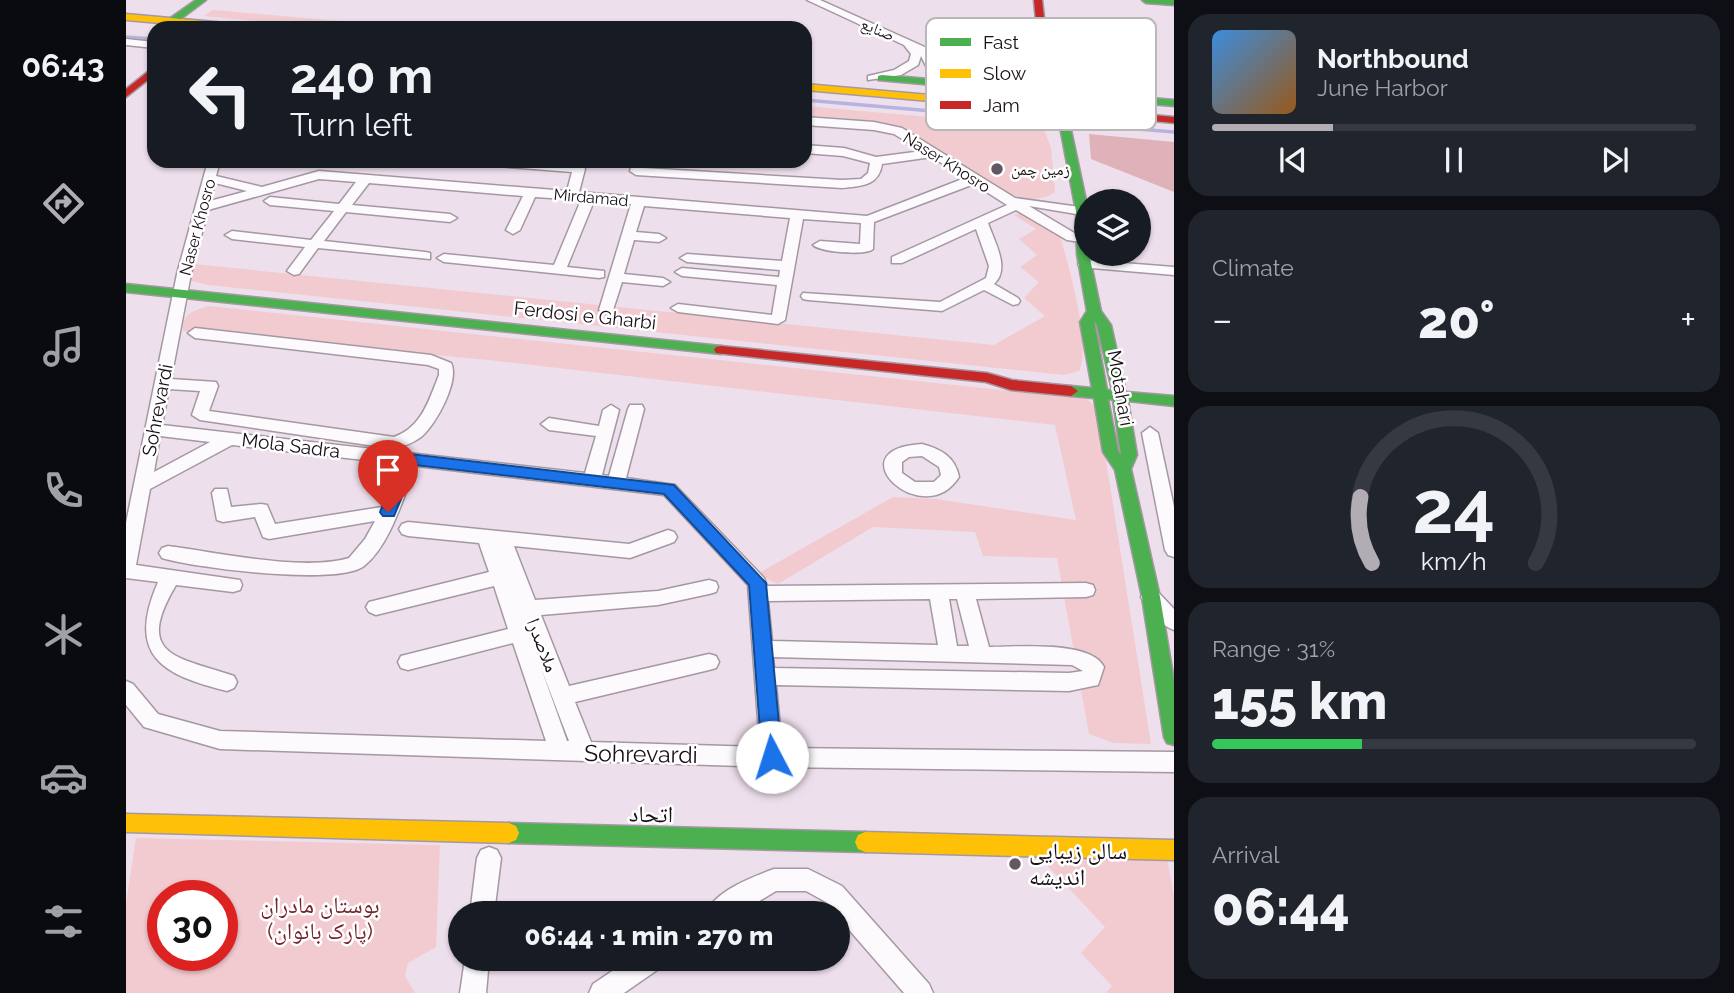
<!DOCTYPE html>
<meta charset="utf-8">
<style>
body{margin:0;font-family:Raleway,"Noto Naskh Arabic",sans-serif;background:#20242c;color:#f1f3f6;height:100vh;display:flex;flex-direction:column;font-size:26px;white-space:nowrap}
*{box-sizing:border-box;margin:0}
p{font-size:23px;color:#9ea1a6}
.icon{flex:none;width:38px;height:38px;fill:none;stroke:currentColor;stroke-width:2;stroke-linecap:round;stroke-linejoin:round}
.map{position:relative;flex:1;overflow:hidden}
.panel{display:flex;flex-direction:column;gap:14px;padding:14px;background:#0d0f14;width:560px}
.panel>*{flex:none}
.hud{position:absolute;left:21px;top:21px;width:665px;height:147px;border-radius:21px;box-shadow:0 2px 5px #0004;background:#171b24;color:#f1f3f6;overflow:hidden}
.fabs{position:absolute;left:948px;top:189px;display:grid;gap:14px}
.fabs a{display:grid;place-items:center;width:77px;height:77px;border-radius:50%;background:#171b24;box-shadow:0 2px 5px #0004;font-size:35px}
.speed{position:absolute;left:21px;top:880px;display:flex;gap:14px;font-size:35px;font-weight:700;text-align:center}
.speed>*{display:grid;place-content:center;width:91px;height:91px;border-radius:50%;background:#171b24;box-shadow:0 2px 5px #0004;line-height:1}
.speed .limit{border:10px solid #d22;background:#fff;color:#111}
.pin{position:absolute;display:grid;place-items:center;width:60px;height:60px;color:#fff;margin:-72px -30px;border-radius:50% 50% 50% 0;rotate:-45deg;box-shadow:0 0 7px #0007}
.pin .icon{rotate:45deg}
.me{position:absolute;width:77px;margin:-38px;rotate:355deg;stroke-linejoin:round;filter:drop-shadow(0 0 5px #0008)}
.turn{display:flex;align-items:center;gap:24px;height:147px;padding:0 28px;font-size:32px}
.turn .icon{width:91px;height:91px;stroke-width:2.5}
.turn b{display:block;font-size:49px;line-height:60px}
.big{font-size:52px;font-weight:800;line-height:1.1}
.panel .widget{flex:1;display:flex;flex-direction:column;justify-content:center;gap:10px;min-width:0;padding:0 24px;border-radius:21px;background:#20242c}
.panel .dial{align-items:center;gap:0}
.dial svg{height:182px;overflow:visible;fill:none;stroke:#363941;stroke-width:7;stroke-linecap:round;text-anchor:middle}
.dial text{fill:#f1f3f6;stroke:none}
.song{display:flex;align-items:center;gap:21px}
.cover{width:84px;height:84px;border-radius:10px;background:linear-gradient(135deg,hsl(210 70% 55%),hsl(30 70% 35%))}
.played{height:7px;border-radius:4px;background:linear-gradient(90deg,#b1adb3 25%,#363941 25%)}
.keys{display:flex;justify-content:space-around;direction:ltr}
.heat{display:flex;justify-content:space-between;align-items:center;font-size:38px;direction:ltr}
.charge{height:10px;border-radius:5px;background:linear-gradient(90deg,#34c759 31%,#363941 0)}
.trip{position:absolute;left:322px;top:901px;width:402px;height:70px;border-radius:35px;background:#171b24;box-shadow:0 2px 5px #0004;font-weight:800;line-height:70px;text-align:center}
main{display:flex;flex:1;min-height:0}
.menu{display:flex;flex-direction:column;width:126px;justify-content:space-around;align-items:center;background:#090b0e;color:#9ea1a6}
.menu .icon{width:49px;height:49px}
.menu .current{color:#b1adb3}
.menu b{font-size:32px;color:#f1f3f6}
.map>svg:first-child{display:block}
.green{fill:#f2cbd0;fill-rule:evenodd}
.forest{fill:#dfb2b9}
.lines{fill:none;stroke-linecap:round;stroke-linejoin:round}
.stream{stroke:#b7b3e0;stroke-width:3.5}
.street-casing{stroke:#a498a2;stroke-width:3}
.fast-casing{stroke:#a498a2;stroke-width:3}
.slow-casing{stroke:#a498a2;stroke-width:3}
.jam-casing{stroke:#a498a2;stroke-width:3}
.street{fill:#fcfafc;fill-rule:evenodd}
.fast{fill:#4caf50;fill-rule:evenodd}
.slow{fill:#ffc107;fill-rule:evenodd}
.jam{fill:#c62828;fill-rule:evenodd}
.route{fill:#1a73e8;stroke:#114b97;stroke-width:2}
.poi-dot{fill:#635862;stroke:#fff;stroke-width:2.5}
.labels{text-anchor:middle;stroke-width:5;stroke-linejoin:round;paint-order:stroke}
.far-street-label{font-size:16px;fill:#180f17;stroke:#fff}
.far-poi-label{font-size:16px;fill:#180f17;stroke:#fff;text-anchor:start}
.street-label{font-size:19px;fill:#180f17;stroke:#fff}
.near-street-label{font-size:23px;fill:#180f17;stroke:#fff}
.near-poi-label{font-size:23px;fill:#180f17;stroke:#fff;text-anchor:start}
.near-park-label{font-size:23px;fill:#76242c;stroke:#fff}
.key{fill:#fff;stroke:#bab7b9;stroke-width:2}
.key-label{font-size:19px;fill:#180f17}
</style>
<main>
<nav class="menu">
<b>06:43</b>
<svg class="icon current" aria-label="directions" viewBox="0 0 24 24"><path d="M12 3l9 9-9 9-9-9zM9 14v-3h6M13 9l2 2-2 2"/></svg>
<svg class="icon" aria-label="music" viewBox="0 0 24 24"><path d="M9 18V5l10-2v13"/><circle cx="6" cy="18" r="3"/><circle cx="16" cy="16" r="3"/></svg>
<svg class="icon" aria-label="phone" viewBox="0 0 24 24"><path d="M5 4h4l2 5-3 2q2 4 5 5l2-3 5 2v4C11 20 4 13 5 4z"/></svg>
<svg class="icon" aria-label="climate" viewBox="0 0 24 24"><path d="M12 3v18M4 7l16 10M4 17L20 7"/></svg>
<svg class="icon" aria-label="car" viewBox="0 0 24 24"><path d="M5 17H2v-5l4-1 3-4h7l3 4 3 1v5h-3M9 17h6M6 11h13"/><circle cx="7" cy="17" r="2"/><circle cx="17" cy="17" r="2"/></svg>
<svg class="icon" aria-label="filters" viewBox="0 0 24 24"><path d="M4 7h16M4 17h16"/><circle cx="9" cy="7" r="2"/><circle cx="15" cy="17" r="2"/></svg>
</nav>
<div class="map">
<svg width="1048" height="993" viewBox="0 0 1048 993">
<rect width="100%" height="100%" fill="#eedfec"/>
<!-- green -->
<g class="green">
<path d="M87,10L294,28H205L78,16Z"/>
<path d="M679,106L906,126L918,130L925,147L929,192C915,202 899,199 883,194L769,126L751,121L679,115Z"/>
<path d="M898,213L934,235C942,265 966,345 953,371L938,375L82,285L63,280L67,264L868,345L919,316L898,298L913,282L894,267L911,255L893,239L910,229L888,215Z"/>
<path d="M82,306L961,399L972,410L1025,744L988,743L963,734L931,558L857,556L849,532L747,527L652,584L631,574L767,497L810,499L950,520L929,425L362,360L57,331C56,313 68,311 82,306Z"/>
<path d="M10,838L314,845L310,947L282,963L279,976L289,993H0V903ZM37,896H96V956H37Z"/>
<path d="M905,848L1041,859L1048,896V993H980L986,986L955,953L979,927Z"/>
</g>
<!-- forest -->
<path class="forest" d="M963,134L1048,142V192L965,159Z"/>
<g class="lines">
<!-- stream -->
<g class="stream">
<path d="M0,37L28,39"/>
<path d="M679,100L908,120"/>
<path d="M963,125L1048,132"/>
</g>
<!-- street casing -->
<g class="street-casing">
<g id="street">
<path d="M681,0H694L801,48L812,68L827,82L817,84L803,72L795,56L792,65L775,75L742,80V76L768,70L783,61L785,54L778,45Z"/>
<path d="M0,39L28,42V48L0,45Z"/>
<path d="M679,117L748,122L776,128L889,198L961,208V214L956,215L903,206L950,234L961,235V243L941,240L890,210L862,223C868,241 885,269 868,284L892,298L894,301L892,304L887,305L858,290L816,311L682,300L677,299L675,296L677,293L814,302L860,278L863,266L850,229L776,263H766V257L881,205L848,184L748,222L747,249C739,256 695,252 687,245L694,241L734,244L735,223L677,219L659,320L652,324L552,312L545,308L552,304L646,315L651,285L556,276L549,272L556,268L653,277L654,270L561,262L554,258L561,254L656,261L664,218L518,206L510,232L533,234L540,238L533,242L508,240L498,274L537,278L544,282L537,286L496,282L487,310L480,314L473,310L505,204L468,201L441,267L478,271V277L473,278L318,262L311,258L318,254L428,265L455,200L409,197L394,230L387,234L380,230L397,196L243,183L226,205L324,214L331,218L324,222L220,212L198,241L299,252L304,253V259L192,248L173,274L168,275L161,271L179,247L106,239L99,235L106,231L185,240L208,211L144,205L138,201L144,197L213,204L230,182L193,179L82,210L65,274L45,379L90,382L92,386L83,411L268,437C296,427 303,400 313,375V369L302,365L69,338L62,333L69,328L305,355L325,363C334,380 310,425 295,437C287,443 278,446 269,449L74,420L66,415L74,391L43,389L36,425L459,473L470,436L423,430L415,424L423,418L473,426L477,410L485,405L493,410L476,475L483,476L502,409L504,405H516L518,409L500,478L549,485L638,578L641,586L960,583L967,585L969,590L967,595L960,597L850,599L863,647C890,647 965,640 978,667L972,685L943,691L650,685L656,748L1048,752V772L646,767L94,749L18,727L0,705V681L7,684L32,714L94,731L420,741L387,643L282,670L275,668L272,662L275,656L382,629L368,586L250,615L243,612L240,607L243,602L363,572L353,543L282,536L276,534L273,529L276,524L282,522L503,544L542,530L548,532L551,537L548,542L504,558L388,546L409,600L532,591L583,580L590,582L592,587L590,592L583,594L532,605L415,615L443,686L583,654L590,656L593,662L590,668L583,670L449,702L465,742L634,747L622,585L538,495L290,466C278,495 264,546 238,566C212,586 69,568 36,558L33,553L36,548L42,546C90,552 177,572 223,558L239,539L249,521L143,539L137,537L129,517L97,522L91,520L86,493L89,489H101L105,507L135,504L141,505L149,524L256,507L273,464L106,445L24,489L10,565L114,580L116,585L114,590L107,592L50,585C7,657 52,657 108,676L111,682L108,688L101,691C36,675 0,656 32,582L0,578V523L51,274L82,161H94L90,176L136,187L193,171L441,191L446,172L358,165L352,161H402L457,166L459,169L453,192L741,216L839,178L806,157L756,164C753,186 735,186 716,188L510,175L504,171L507,161H519L517,168L716,180L735,179L742,173L744,163L717,156L679,153V145L718,148L750,157L796,151L768,134L748,130L679,125ZM89,183L121,191L84,201ZM34,436L84,442L28,472ZM804,599L812,645L646,641L642,601ZM823,599H831L843,646H831ZM647,657L946,665L957,671L943,673L648,668ZM415,668L443,741H441Z"/>
<path d="M959,260L1048,267V275L954,267L952,264Z"/>
<path d="M1024,427L1032,433L1048,507V557L1042,555L1039,550L1016,433Z"/>
<path d="M796,444C814,449 829,456 833,477C798,533 707,449 796,444ZM796,456L813,467L815,475L808,482H789L776,473V462L783,457Z"/>
<path d="M1025,590L1032,592L1048,609V630C1035,626 1022,609 1015,597L1018,592Z"/>
<path d="M363,847L371,850L375,858L368,914H344L351,858L355,850Z"/>
<path d="M648,869H682L716,886L803,984L807,993H778L712,917V914L700,902L680,891H650L612,914H579C589,891 626,877 648,869Z"/>
<path d="M339,959H363L360,993H334Z"/>
<path d="M504,959H537L534,968L498,993H463L467,984Z"/>
</g>
</g>
<!-- fast casing -->
<g class="fast-casing">
<g id="fast">
<path d="M70,0H80L49,23H43V19Z"/>
<path d="M1016,0H1048V5L1020,3Z"/>
<path d="M756,75L1048,100V106L941,97L942,116L961,205V254H963L975,311L985,325L1000,392L1048,396V406L1002,401L1011,455L1005,469L1034,597L1048,681V745L1041,743L1038,737L1016,597L989,470L977,452L968,398L945,396L938,391L945,386L966,388L954,322L961,311L951,254L950,211L932,116L931,96L752,80V76ZM968,321L971,325L986,390H981ZM982,399L987,400L995,455L992,451Z"/>
<path d="M0,284L595,346L602,350L595,354L0,292Z"/>
<path d="M383,823L739,832L746,835L749,842L746,849L739,852L383,843L376,840L373,833L376,826Z"/>
</g>
</g>
<!-- slow casing -->
<g class="slow-casing">
<g id="slow">
<path d="M0,14L122,25L127,28H91L0,20Z"/>
<path d="M679,84L952,108L957,111L952,114L679,90Z"/>
<path d="M0,814L383,823L390,826L393,833L390,840L383,843L0,832Z"/>
<path d="M739,832L1048,840V860L739,852L732,849L729,842L732,835Z"/>
</g>
</g>
<!-- jam casing -->
<g class="jam-casing">
<g id="jam">
<path d="M908,0H916L928,104L923,107L918,104Z"/>
<path d="M28,67V75L0,97V89Z"/>
<path d="M952,108L1048,117V123L948,113L947,111Z"/>
<path d="M595,346L861,373L886,380L945,386L952,391L945,396L885,390L860,382L590,353L588,350L590,347Z"/>
</g>
</g>
<!-- street -->
<use href="#street" class="street"/>
<!-- fast -->
<use href="#fast" class="fast"/>
<!-- slow -->
<use href="#slow" class="slow"/>
<!-- jam -->
<use href="#jam" class="jam"/>
</g>
<!-- route -->
<path class="route" d="M284,454L548,485L640,583L656,757L653,763L646,765L639,763L636,757L623,585L538,494L289,465L268,516H257L254,512L276,459Z"/>
<!-- markers -->
<g class="poi-dot">
<circle cx="871" cy="169" r="7"/>
<circle cx="889" cy="864" r="7"/>
</g>
<g class="labels">
<!-- far-street labels -->
<g class="far-street-label">
<text transform="translate(752 29) rotate(23)" y="6">صنایع</text>
<text transform="translate(821 162) rotate(32)" y="6">Naser Khosro</text>
<text transform="translate(465 197) rotate(5)" y="6">Mirdamad</text>
<text transform="translate(71 227) rotate(-75)" y="6">Naser Khosro</text>
</g>
<!-- far-poi labels -->
<g class="far-poi-label">
<text x="885" y="175">زمین چمن</text>
</g>
<!-- street labels -->
<g class="street-label">
<text transform="translate(459 315) rotate(6)" y="7">Ferdosi e Gharbi</text>
<text transform="translate(995 388) rotate(80)" y="7">Motahari</text>
<text transform="translate(31 410) rotate(-79)" y="7">Sohrevardi</text>
<text transform="translate(165 445) rotate(7)" y="7">Mola Sadra</text>
<text transform="translate(417 645) rotate(69)" y="7">ملاصدرا</text>
</g>
<!-- near-street labels -->
<g class="near-street-label">
<text transform="translate(515 754) rotate(1)" y="8">Sohrevardi</text>
<text transform="translate(525 814) rotate(1)" y="8">اتحاد</text>
</g>
<!-- near-poi labels -->
<g class="near-poi-label">
<text x="903" y="859">سالن زیبایی<tspan x="903" dy="26">اندیشه</tspan></text>
</g>
<!-- near-park labels -->
<g class="near-park-label">
<text x="194" y="913">بوستان مادران<tspan x="194" dy="26">(پارک بانوان)</tspan></text>
</g>
</g>
<!-- legend -->
<rect x="800" y="18" width="230" height="112" rx="10" class="key"/>
<rect x="814" y="38" width="31" height="8" fill="#4caf50"/>
<rect x="814" y="69" width="31" height="9" fill="#ffc107"/>
<rect x="814" y="101" width="31" height="8" fill="#c62828"/>
<g class="key-label">
<text x="857" y="49">Fast</text>
<text x="857" y="80">Slow</text>
<text x="857" y="112">Jam</text>
</g>
</svg>
<div class="fabs">
<a><svg class="icon" aria-label="layers" viewBox="0 0 24 24"><path d="M12 4l9 5-9 5-9-5zM3 14l9 5 9-5"/></svg></a>
</div>
<div class="speed"><div class="limit">30</div></div>
<div class="pin" style="left:262px;top:512px;background:#d93025"><svg class="icon" aria-label="arrive" viewBox="0 0 24 24"><path d="M6 21V4h12l-3 4 3 4H6"/></svg></div>
<svg class="me" style="left:646px;top:757px" viewBox="-20 -20 40 40"><circle r="19" fill="#fff"/><path d="M0-13L10 11 0 6-10 11z" fill="#1a73e8"/></svg>
<div class="trip">06:44 · 1 min · 270 m</div>
<div class="hud">
<div class="turn"><svg class="icon" aria-label="left" viewBox="0 0 24 24"><path d="M17 20v-9H6M10 6l-5 5 5 5"/></svg><div><b>240 m</b>Turn left</div></div>
</div>
</div>
<section class="panel">
<div class="widget">
<div class="song"><i class="cover"></i><div><b>Northbound</b><p>June Harbor</p></div></div>
<div class="played"></div>
<div class="keys"><svg class="icon" aria-label="previous" viewBox="0 0 24 24"><path d="M18 5L8 12l10 7zM5 5v14"/></svg><svg class="icon" aria-label="pause" viewBox="0 0 24 24"><path d="M8 5v14M16 5v14"/></svg><svg class="icon" aria-label="next" viewBox="0 0 24 24"><path d="M6 5l10 7-10 7zM19 5v14"/></svg></div>
</div>
<div class="widget"><p>Climate</p>
<div class="heat"><a>−</a><b class="big">20°</b><a>+</a></div>
</div>
<div class="widget dial"><svg viewBox="0 0 100 80">
<path d="M14 69A42 42 0 1 1 86 69"/>
<path d="M14 69A42 42 0 0 1 9 40" stroke="#b1adb3"/>
<text x="50" y="56" font-size="32" font-weight="700">24</text>
<text x="50" y="72" font-size="11">km/h</text>
</svg></div>
<div class="widget"><p>Range · 31%</p><b class="big">155 km</b><div class="charge"></div></div>
<div class="widget"><p>Arrival</p><b class="big">06:44</b></div>
</section>
</main>
